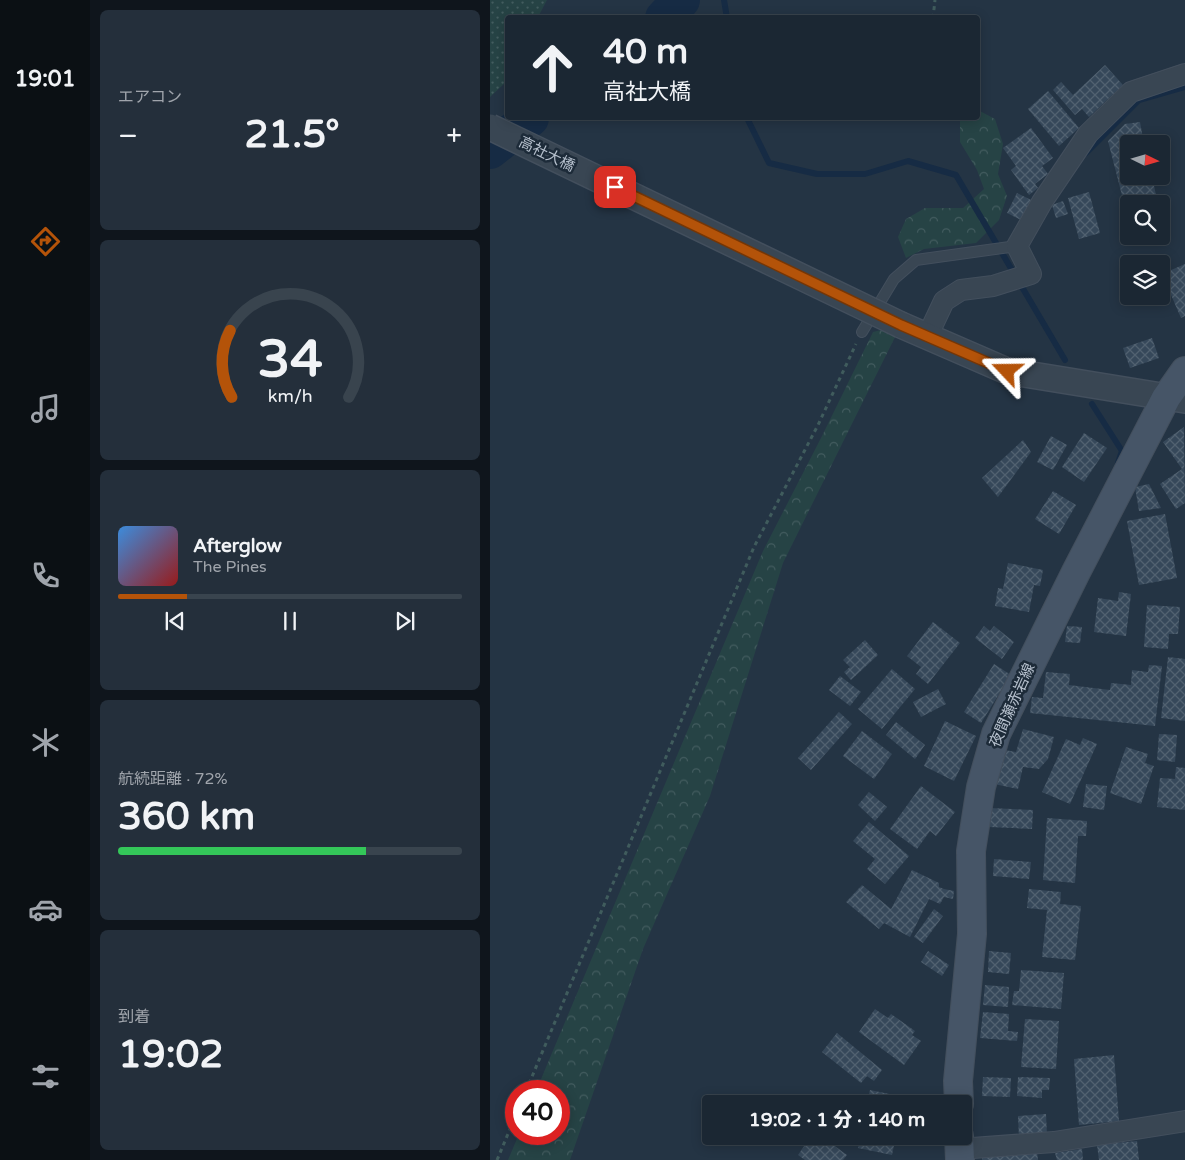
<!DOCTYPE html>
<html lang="ja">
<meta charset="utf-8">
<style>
body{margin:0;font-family:"Varela Round","Noto Sans JP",sans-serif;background:#242f3b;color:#f1f3f6;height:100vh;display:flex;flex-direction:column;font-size:19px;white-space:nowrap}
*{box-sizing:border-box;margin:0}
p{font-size:16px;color:#a0a5ac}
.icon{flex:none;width:28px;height:28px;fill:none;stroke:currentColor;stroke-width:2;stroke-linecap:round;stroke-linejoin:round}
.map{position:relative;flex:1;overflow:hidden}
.sheet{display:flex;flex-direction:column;gap:10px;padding:10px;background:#0f151c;width:400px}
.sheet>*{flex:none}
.guide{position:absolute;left:15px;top:15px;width:475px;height:105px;border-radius:5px;box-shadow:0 2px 12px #0003,0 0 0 1px #39444e;background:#1b2733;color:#f1f3f6;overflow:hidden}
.needle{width:32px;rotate:95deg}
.controls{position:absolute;left:630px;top:135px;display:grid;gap:10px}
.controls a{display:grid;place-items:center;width:50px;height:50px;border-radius:5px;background:#1b2733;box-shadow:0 2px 12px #0003,0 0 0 1px #39444e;font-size:25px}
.speed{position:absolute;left:15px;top:1080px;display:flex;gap:10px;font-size:25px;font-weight:700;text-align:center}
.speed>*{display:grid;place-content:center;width:65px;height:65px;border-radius:50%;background:#1b2733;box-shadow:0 2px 12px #0003,0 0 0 1px #39444e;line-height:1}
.speed .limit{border:8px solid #d22;background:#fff;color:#111}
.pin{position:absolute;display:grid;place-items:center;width:42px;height:42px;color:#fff;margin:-21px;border-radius:10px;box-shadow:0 2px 8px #0006}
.me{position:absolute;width:55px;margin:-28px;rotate:293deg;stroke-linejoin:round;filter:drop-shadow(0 0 4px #0008)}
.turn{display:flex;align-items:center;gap:18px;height:105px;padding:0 15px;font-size:22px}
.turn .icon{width:65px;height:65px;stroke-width:2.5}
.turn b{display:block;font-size:35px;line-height:42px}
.big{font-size:38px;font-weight:800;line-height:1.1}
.sheet .widget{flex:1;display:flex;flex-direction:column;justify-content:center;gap:8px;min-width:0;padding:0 18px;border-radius:8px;background:#242f3b}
.sheet .dial{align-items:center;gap:0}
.dial svg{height:130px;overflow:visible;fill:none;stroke:#39444e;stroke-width:7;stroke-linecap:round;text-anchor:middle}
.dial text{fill:#f1f3f6;stroke:none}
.song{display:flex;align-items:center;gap:15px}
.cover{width:60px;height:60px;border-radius:8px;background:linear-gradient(135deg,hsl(210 70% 55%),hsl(0 70% 35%))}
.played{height:5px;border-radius:2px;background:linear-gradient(90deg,#b45309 20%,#39444e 20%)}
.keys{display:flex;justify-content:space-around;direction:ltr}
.heat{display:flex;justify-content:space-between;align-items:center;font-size:28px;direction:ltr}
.charge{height:8px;border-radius:4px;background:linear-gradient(90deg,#34c759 72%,#39444e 0)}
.trip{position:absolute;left:212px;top:1095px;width:270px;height:50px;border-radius:5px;background:#1b2733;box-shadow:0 2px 12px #0003,0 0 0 1px #39444e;font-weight:800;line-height:50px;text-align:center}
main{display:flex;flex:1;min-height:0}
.menu{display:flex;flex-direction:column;width:90px;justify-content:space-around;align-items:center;background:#0b1014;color:#a0a5ac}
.menu .icon{width:35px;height:35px}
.menu .current{color:#b45309}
.menu b{font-size:22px;color:#f1f3f6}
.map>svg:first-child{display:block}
.forest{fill:url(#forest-crowns)}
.park{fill:url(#park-dots)}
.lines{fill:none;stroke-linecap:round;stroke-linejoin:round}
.stream{stroke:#162b44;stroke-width:6}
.river{stroke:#162b44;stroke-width:38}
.building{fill:url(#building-cross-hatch)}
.service-casing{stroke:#434f5d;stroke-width:12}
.minor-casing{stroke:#434f5d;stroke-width:22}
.tertiary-casing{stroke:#434f5d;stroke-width:28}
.secondary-casing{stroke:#434f5d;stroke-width:30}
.path{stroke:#405c5d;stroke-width:3;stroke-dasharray:4 4;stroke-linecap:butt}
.service{stroke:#394653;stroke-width:10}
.minor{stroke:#394653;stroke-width:20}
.tertiary{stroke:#394653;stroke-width:25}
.secondary{stroke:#465567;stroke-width:28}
.tertiary-bridge-casing{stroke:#434f5d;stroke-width:28;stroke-linecap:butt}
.tertiary-bridge{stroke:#394653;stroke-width:25}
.route-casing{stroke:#753606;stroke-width:12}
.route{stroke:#b45309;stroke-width:9}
.labels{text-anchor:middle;stroke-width:5;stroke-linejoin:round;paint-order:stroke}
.street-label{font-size:15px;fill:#b6c0cd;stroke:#1d2b39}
</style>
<main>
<nav class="menu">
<b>19:01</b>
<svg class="icon current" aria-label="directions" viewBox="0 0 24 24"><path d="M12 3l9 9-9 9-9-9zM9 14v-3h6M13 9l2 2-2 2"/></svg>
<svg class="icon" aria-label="music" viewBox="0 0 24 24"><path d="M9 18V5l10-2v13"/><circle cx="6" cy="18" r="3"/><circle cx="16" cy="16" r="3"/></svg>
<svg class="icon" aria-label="phone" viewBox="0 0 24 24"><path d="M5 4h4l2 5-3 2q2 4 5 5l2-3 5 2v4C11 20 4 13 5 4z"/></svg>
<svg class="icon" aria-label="climate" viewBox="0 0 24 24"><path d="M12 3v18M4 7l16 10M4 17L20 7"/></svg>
<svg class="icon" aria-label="car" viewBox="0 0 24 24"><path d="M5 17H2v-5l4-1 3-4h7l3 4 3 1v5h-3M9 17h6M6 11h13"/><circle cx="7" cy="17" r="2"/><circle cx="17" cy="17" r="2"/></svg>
<svg class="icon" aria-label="filters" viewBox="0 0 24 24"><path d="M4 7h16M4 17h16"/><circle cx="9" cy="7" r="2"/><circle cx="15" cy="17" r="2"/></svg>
</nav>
<section class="sheet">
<div class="widget"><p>エアコン</p>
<div class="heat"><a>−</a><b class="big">21.5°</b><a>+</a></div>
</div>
<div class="widget dial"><svg viewBox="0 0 100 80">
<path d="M14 69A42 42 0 1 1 86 69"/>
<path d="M14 69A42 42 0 0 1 13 28" stroke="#b45309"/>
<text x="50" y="56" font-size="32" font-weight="700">34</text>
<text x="50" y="72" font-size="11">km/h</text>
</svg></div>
<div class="widget">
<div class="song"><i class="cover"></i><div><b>Afterglow</b><p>The Pines</p></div></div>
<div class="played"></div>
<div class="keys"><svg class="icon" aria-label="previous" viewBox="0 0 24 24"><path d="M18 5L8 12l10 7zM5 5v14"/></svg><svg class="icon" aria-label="pause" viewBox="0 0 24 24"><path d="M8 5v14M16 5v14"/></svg><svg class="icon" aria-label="next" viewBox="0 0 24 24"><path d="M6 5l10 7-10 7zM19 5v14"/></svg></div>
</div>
<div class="widget"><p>航続距離 · 72%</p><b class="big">360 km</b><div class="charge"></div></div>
<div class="widget"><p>到着</p><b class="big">19:02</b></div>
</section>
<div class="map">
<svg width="695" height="1160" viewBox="0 0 695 1160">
<defs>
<pattern id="forest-crowns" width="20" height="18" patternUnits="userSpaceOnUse" patternTransform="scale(1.25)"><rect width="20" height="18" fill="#264345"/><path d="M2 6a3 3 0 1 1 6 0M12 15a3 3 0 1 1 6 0" fill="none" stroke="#435c5f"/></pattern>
<pattern id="park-dots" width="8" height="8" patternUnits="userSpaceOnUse" patternTransform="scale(1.25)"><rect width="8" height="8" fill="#264345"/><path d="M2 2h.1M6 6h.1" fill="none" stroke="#435c5f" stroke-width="1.8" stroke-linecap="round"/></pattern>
<pattern id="building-cross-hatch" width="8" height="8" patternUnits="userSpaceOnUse" patternTransform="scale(1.25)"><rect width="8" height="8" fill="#36485a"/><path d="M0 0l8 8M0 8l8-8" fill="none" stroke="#516170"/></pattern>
</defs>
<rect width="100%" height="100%" fill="#243444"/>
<!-- forest -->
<g class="forest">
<path d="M488,110L505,119L513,144L508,174L517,196L509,220L486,243L434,249L416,258L408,237L416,219L435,208H473L494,189L487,170L470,142V118H488Z"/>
<path d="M411,325L293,563L220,796L153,949L80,1160H18L29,1134H69V1091H46L273,551L332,436L383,332Z"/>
</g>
<!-- park -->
<path class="park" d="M0,0H57L48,17L18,18L17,78L15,83L0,97Z"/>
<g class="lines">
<!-- stream -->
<g class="stream">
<path d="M234,0L237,18"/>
<path d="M257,118L279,163L327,174H375L418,161L466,175L575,360"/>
<path d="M596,153L649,100L695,87"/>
<path d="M602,404L632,451L628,463"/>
</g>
<!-- river -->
<g class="river">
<path d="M174,18L191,0"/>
<path d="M0,150L40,118"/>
</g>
</g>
<!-- building -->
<g class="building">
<path d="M615,65L633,85L599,117L592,109L585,115L563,90L571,82L583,95Z"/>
<path d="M558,91L589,128L569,146L538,109Z"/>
<path d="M650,122L654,144H639V176H662L667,200L656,204H639V210L636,211L618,141L635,124Z"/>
<path d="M541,128L563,158L552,166L558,174L545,184L548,188L539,195L521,170L526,166L513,148Z"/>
<path d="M599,192L610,233L589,239L578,198Z"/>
<path d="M527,193L541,200L531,220L517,213Z"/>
<path d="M573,201L578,214L566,218L562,205Z"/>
<path d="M695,264V316L691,318L672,274Z"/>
<path d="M662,338L669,358L640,368L633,348Z"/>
<path d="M694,427L695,503L686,509L670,484L692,469L673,442Z"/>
<path d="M594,433L617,448L594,482L572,467Z"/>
<path d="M561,436L577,445L563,470L547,462Z"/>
<path d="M533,440L541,452L508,497L492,478Z"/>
<path d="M659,484L671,508L649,511L645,487Z"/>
<path d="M563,491L586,505L569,534L545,519Z"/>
<path d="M675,514L687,578L649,585L637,521Z"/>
<path d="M518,563L553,570L550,586L544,585L539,612L505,606L508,588L513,589Z"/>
<path d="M629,592L641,594L636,636L604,632L608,598L628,601Z"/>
<path d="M657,605L690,607L688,634H679L678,649L654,647Z"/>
<path d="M443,622L470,643L438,684L426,674L431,667L417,656Z"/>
<path d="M494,626L500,631L504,626L524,642L512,659L485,638Z"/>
<path d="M577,626L592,627L590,643L575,642Z"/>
<path d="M375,640L388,655L361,680L354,672L360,667L353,660Z"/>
<path d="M678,657L695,659V721L671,718Z"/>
<path d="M504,664L521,675L491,723L474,712Z"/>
<path d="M659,665L672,666L665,726L540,713L542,697L553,698L556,672L580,674L579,685L620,690L621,683L641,685L642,670L658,672Z"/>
<path d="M402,669L425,689L392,729L368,709Z"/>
<path d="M350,676L371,692L360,706L339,690Z"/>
<path d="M448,689L456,704L431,717L423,702Z"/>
<path d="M349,712L362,724L321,770L308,758Z"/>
<path d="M455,721L486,736L464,781L434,766Z"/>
<path d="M406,722L435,745L425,759L396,735Z"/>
<path d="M533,729L564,737L558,759L549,769L533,767L528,789L504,784L515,750L526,752Z"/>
<path d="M372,731L402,754L384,779L353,756Z"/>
<path d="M669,734L687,735L685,762L667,760Z"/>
<path d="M593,738L607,744L580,804L552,792L576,739L590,745Z"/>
<path d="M636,747L658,754L655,763L664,766L651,804L620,793Z"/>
<path d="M686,767L695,768V810L667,807L670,778L685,779Z"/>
<path d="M596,784L617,786L614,810L593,807Z"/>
<path d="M431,786L465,812L446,836L440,831L427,849L400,829Z"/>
<path d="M379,792L397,807L385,821L368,805Z"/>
<path d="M499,808L543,810L542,829L499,827Z"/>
<path d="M557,818L597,821L596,836H588L585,883L553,880Z"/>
<path d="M379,822L419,856L395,884L377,869L385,859L363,841Z"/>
<path d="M504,859L541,862L539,879L503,876Z"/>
<path d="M422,870L449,883V887L454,889L464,891L463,899L454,897L450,904L439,899L420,937L394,923L389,929L356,902L372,885L401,909Z"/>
<path d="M539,889L571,892L570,904L591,906L585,960L552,957L557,910L537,908Z"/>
<path d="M444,909L453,916L433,943L424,937Z"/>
<path d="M438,951L459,965L452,976L431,962Z"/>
<path d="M499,951L521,953L519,974L498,972Z"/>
<path d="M531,970L574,973L571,1009L522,1005L524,991H529Z"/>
<path d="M495,985L519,987L518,1007L493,1005Z"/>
<path d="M385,1009L398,1018L401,1014L425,1031L422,1035L431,1041L414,1065L369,1032Z"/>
<path d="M493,1012L519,1014L518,1031L528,1032L527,1041L490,1038Z"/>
<path d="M535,1019L569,1021L566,1069L531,1067Z"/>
<path d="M347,1033L392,1070L384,1081L377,1076L371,1083L332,1052Z"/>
<path d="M624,1055L629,1121L589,1125L584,1059Z"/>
<path d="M493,1077L521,1078L520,1097L492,1096Z"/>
<path d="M528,1077L560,1078L559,1090H552V1098L527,1096Z"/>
<path d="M380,1090L414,1097L413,1104H377Z"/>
<path d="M556,1114L557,1136L529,1137L528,1116Z"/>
<path d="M321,1136H331L357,1155L353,1160H315L308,1155Z"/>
<path d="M342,1136H358L353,1144Z"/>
<path d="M371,1136H406L402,1155L368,1148Z"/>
<path d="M647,1141L649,1160H609L607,1145Z"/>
<path d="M592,1149L593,1160H567L565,1153Z"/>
<path d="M547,1152L548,1160H492V1158Z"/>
</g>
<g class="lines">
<!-- service casing -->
<g class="service-casing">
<path id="service" d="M372,332L404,279L426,260L527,246"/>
</g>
<!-- minor casing -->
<g class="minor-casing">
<g id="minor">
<path d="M437,337L454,301L471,290L503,286L541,274L527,246L552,202L598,134L641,92L695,74"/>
<path d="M469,1149L564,1142L695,1121"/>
</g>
</g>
<!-- tertiary casing -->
<g class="tertiary-casing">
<path id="tertiary" d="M411,325L517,371L695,400"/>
</g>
<!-- secondary casing -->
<g class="secondary-casing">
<g id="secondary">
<path d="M469,1104L468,1081L482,934L481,851L491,787L506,734L586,572L676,398L695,371"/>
<path d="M469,1136L470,1160"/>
</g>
</g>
<!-- path -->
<g class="path">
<path d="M443,18L445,0"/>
<path d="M36,1091L264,547L328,425L366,344"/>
<path d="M7,1160L26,1115"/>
</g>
<!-- service -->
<use href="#service" class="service"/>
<!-- minor -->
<use href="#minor" class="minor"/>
<!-- tertiary -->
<use href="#tertiary" class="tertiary"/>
<!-- secondary -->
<use href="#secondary" class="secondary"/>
<!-- tertiary-bridge casing -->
<g class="tertiary-bridge-casing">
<path id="tertiary-bridge" d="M0,127L411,325"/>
</g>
<!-- tertiary-bridge -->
<use href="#tertiary-bridge" class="tertiary-bridge"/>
</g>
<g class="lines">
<!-- route casing -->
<g class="route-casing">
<path id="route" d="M125,187L411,325L517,371"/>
</g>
<!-- route -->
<use href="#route" class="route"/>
</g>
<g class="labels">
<!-- street labels -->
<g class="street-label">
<text transform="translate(57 154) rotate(26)" y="5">高社大橋</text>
<text transform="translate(522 705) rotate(-66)" y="5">夜間瀬赤岩線</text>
</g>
</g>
</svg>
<div class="controls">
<a><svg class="needle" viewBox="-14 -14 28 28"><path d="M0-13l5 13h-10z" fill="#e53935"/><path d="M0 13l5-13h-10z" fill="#a0a5ac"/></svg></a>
<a><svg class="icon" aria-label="search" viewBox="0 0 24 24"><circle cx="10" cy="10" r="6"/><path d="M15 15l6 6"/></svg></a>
<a><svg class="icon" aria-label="layers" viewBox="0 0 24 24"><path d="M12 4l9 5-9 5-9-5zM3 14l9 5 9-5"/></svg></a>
</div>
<div class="speed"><div class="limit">40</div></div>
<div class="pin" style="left:125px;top:187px;background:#d93025"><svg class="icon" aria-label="arrive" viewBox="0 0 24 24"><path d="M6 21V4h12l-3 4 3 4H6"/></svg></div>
<svg class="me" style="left:517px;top:371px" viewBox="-20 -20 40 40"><path d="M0-17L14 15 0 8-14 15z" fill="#b45309" stroke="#fff" stroke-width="4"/></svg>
<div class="trip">19:02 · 1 分 · 140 m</div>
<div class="guide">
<div class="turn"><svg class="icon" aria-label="ahead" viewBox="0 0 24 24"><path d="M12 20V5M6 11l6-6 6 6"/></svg><div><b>40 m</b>高社大橋</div></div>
</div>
</div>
</main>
